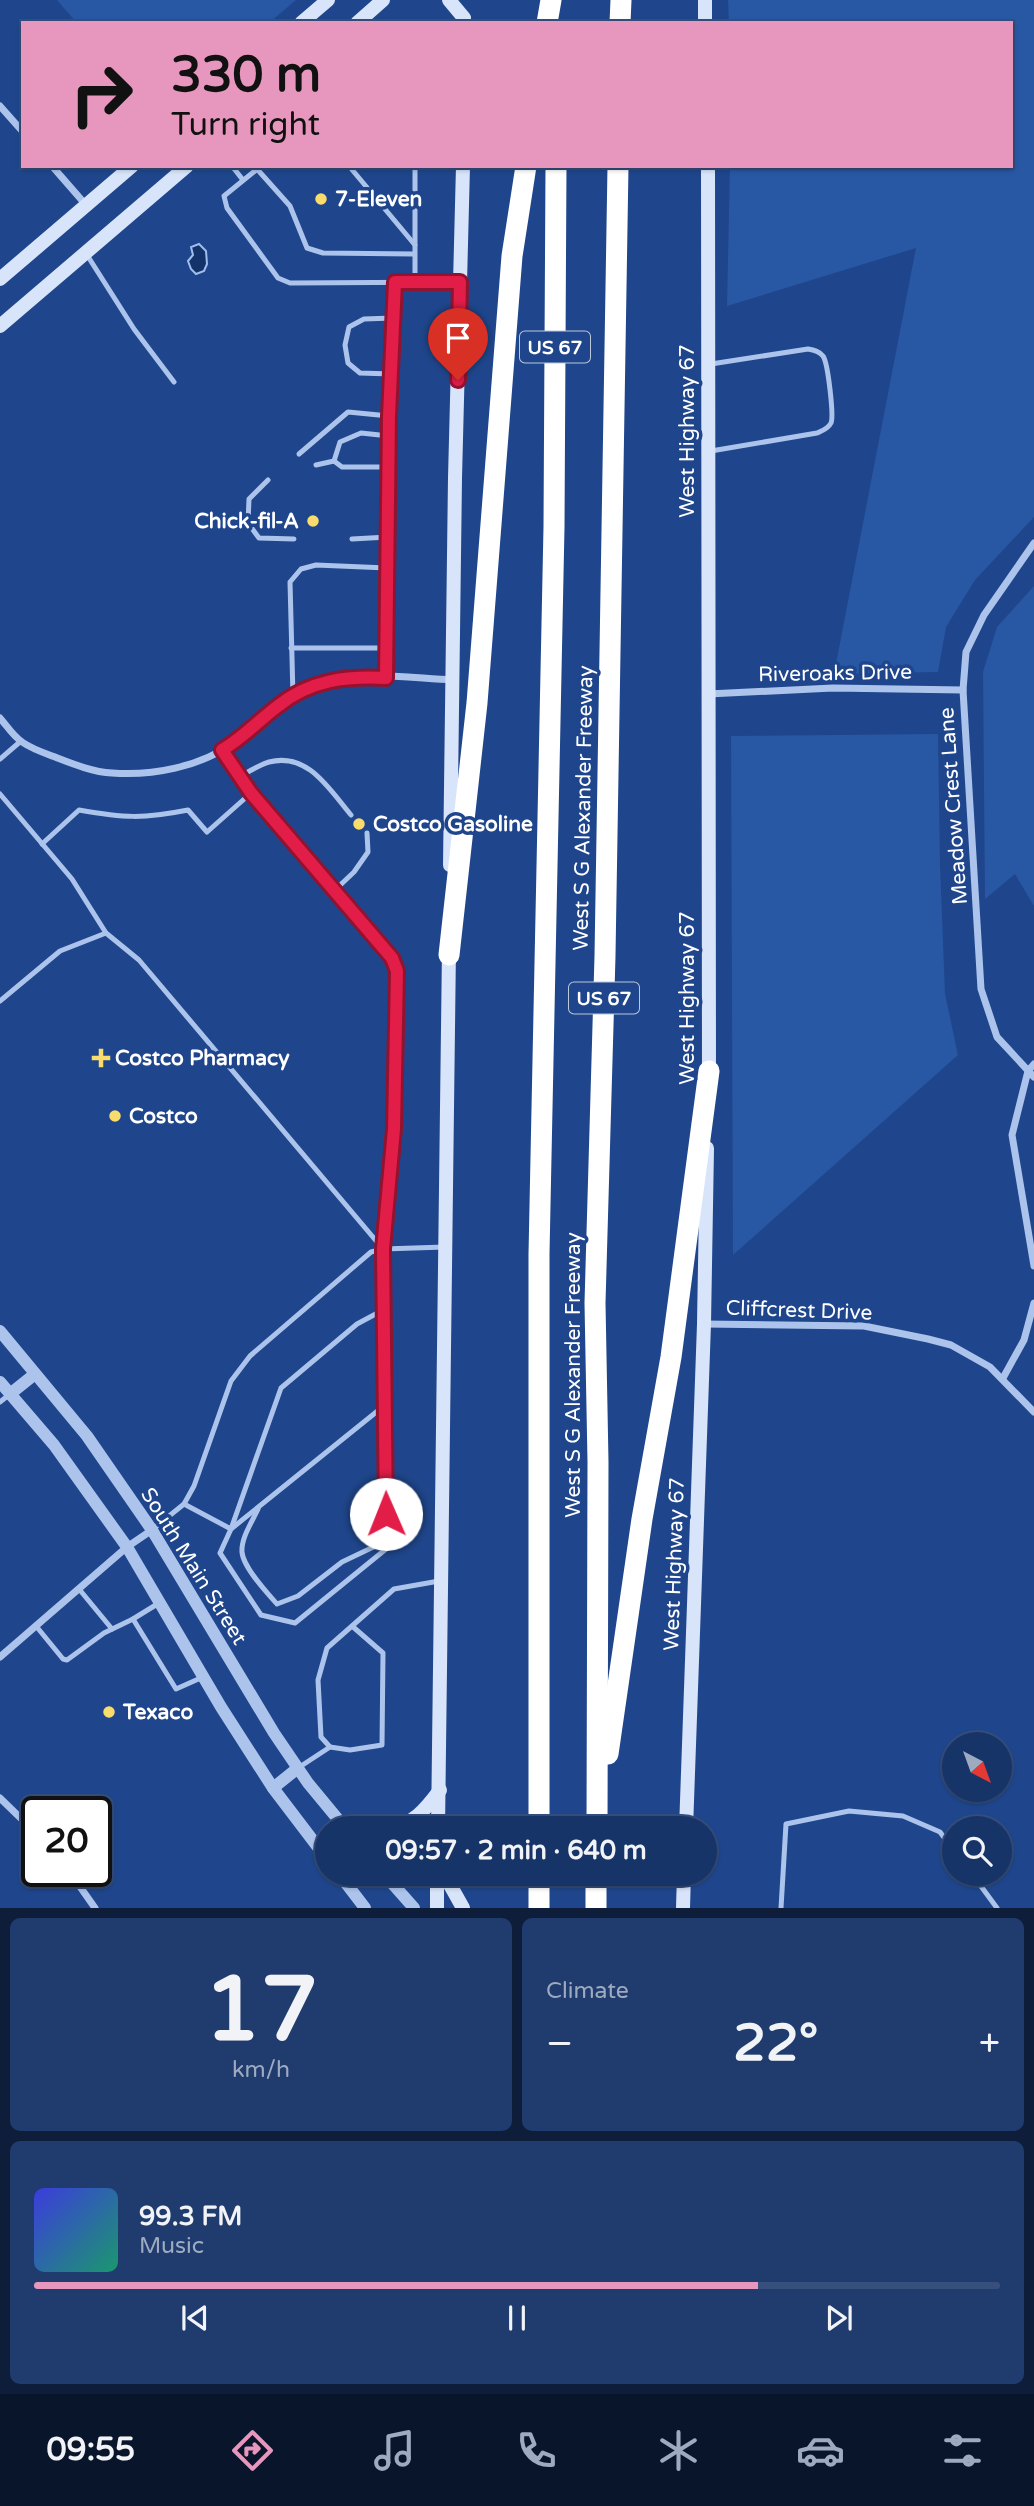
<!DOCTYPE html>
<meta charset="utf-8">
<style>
body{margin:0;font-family:"Varela Round",sans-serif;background:#203c6f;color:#f1f3f6;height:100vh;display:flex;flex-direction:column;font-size:26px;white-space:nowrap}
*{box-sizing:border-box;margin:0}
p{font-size:23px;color:#9eaac0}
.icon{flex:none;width:38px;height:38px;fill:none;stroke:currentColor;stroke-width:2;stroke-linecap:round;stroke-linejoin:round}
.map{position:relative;height:1908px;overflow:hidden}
.drawer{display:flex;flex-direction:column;gap:10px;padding:10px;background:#0d1d3a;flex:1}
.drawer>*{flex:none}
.banner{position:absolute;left:21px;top:21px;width:992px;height:147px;border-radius:0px;box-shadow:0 2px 5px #0004,0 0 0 2px #364f7d;background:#e797bd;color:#111;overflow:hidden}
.needle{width:46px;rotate:139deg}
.controls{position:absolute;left:942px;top:1732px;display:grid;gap:14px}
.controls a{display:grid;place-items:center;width:70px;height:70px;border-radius:50%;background:#173469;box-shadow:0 2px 5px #0004,0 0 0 2px #364f7d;font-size:35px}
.speed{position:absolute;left:21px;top:1796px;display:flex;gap:14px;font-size:35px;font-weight:700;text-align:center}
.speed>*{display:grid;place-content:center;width:91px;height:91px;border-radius:50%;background:#173469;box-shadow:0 2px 5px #0004,0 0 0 2px #364f7d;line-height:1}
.speed .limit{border:4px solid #111;border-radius:10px;background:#fff;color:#111}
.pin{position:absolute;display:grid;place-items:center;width:60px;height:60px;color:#fff;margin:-72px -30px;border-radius:50% 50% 50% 0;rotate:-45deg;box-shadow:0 0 7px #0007}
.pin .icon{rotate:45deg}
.me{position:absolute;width:77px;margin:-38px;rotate:359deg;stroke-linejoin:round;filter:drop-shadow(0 0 5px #0008)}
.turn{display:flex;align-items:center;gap:24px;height:147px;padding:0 35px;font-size:32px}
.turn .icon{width:91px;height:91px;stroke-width:2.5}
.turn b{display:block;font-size:49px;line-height:60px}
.big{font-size:52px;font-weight:700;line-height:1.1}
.drawer .widget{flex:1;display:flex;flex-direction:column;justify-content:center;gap:10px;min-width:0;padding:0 24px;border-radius:10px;background:#203c6f}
.drawer .dial{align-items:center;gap:0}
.dial b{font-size:91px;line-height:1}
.song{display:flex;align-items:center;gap:21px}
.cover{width:84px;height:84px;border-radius:10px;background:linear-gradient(135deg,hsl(240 70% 55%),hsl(160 70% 35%))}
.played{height:7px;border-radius:4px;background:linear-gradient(90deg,#e797bd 75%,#364f7d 75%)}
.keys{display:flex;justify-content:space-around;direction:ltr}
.heat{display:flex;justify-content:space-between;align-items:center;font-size:38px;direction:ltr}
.drawer .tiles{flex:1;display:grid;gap:10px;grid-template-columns:1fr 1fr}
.widget:last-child{grid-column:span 2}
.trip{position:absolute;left:315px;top:1816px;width:402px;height:70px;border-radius:35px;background:#173469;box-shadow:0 2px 5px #0004,0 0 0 2px #364f7d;font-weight:700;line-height:70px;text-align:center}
.menu{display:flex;height:112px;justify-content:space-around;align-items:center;background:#09152a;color:#9eaac0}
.menu .icon{width:49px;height:49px}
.menu .current{color:#e797bd}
.menu b{font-size:32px;color:#f1f3f6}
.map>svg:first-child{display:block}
.green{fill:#2857a4}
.water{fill:#15336b;stroke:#9fbeed;stroke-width:2}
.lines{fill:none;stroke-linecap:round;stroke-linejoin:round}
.service{stroke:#acc4ec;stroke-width:5}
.minor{stroke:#acc4ec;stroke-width:7}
.tertiary{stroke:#acc4ec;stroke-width:12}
.secondary{stroke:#d8e4f9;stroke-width:14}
.motorway{stroke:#fff;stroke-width:21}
.route-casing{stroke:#92132f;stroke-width:18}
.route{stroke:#e11d48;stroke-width:12}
.poi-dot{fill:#fadc6c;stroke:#1f468c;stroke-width:2.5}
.labels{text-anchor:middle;stroke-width:7;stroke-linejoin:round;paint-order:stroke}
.shield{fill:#1f468c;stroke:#bcc8dc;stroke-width:2}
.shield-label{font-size:19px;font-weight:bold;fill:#fff}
.poi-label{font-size:21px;font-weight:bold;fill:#fff;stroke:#1f468c;text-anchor:start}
.street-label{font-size:21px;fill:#fff;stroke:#1f468c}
</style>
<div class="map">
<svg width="1034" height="1908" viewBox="0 0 1034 1908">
<rect width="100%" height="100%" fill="#1f468c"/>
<!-- green -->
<g class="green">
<path d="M57,0H296L269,23H77Z"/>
<path d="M728,0H1034V517L975,580L946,627L938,672L834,674L916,248L727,306L730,166H1012V23H729Z"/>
<path d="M1034,586V906L1015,874L985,899L983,672L997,627Z"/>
<path d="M938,734L940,864L945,994L958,1055L733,1255L731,736Z"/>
</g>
<!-- water -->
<path class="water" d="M199,244L206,251L207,264L204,271L196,274L191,269L188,261L193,255L191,247Z"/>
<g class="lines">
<!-- service -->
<g class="service">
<path d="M232,166L243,180"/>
<path d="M261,166L224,196L227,208L278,278L290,283L460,282"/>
<path d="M349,166L415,245"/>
<path d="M257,169L290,206L307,248L323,253L414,254"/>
<path d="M87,255L134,329L174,382"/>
<path d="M415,282V166"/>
<path d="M391,374L360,373L348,363L345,345L349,327L364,319L393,318"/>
<path d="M711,451L817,433C822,431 828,429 831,423C834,416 828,363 823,356C819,351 814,350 808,349L711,364"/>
<path d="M299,454L348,412L389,416"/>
<path d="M334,461L342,467H388"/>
<path d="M316,465L334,461L340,442L361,433L389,436"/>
<path d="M268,480L249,499L248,523L259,538L294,539"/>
<path d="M352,539L388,537"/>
<path d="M291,648H387"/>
<path d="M386,678L389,416L395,282"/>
<path d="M293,696L290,582L301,569L316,565L387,568"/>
<path d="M0,759L21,741"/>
<path d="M239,777C248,772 259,765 269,762C308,752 329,789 351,815"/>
<path d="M0,794L72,879L106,933L139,960L383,1249"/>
<path d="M42,844L79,810C124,818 143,819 188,810L207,832L251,793"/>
<path d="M335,890L354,872L368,852L367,833"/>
<path d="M0,1001L60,951L106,933"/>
<path d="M385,1309L357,1324L281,1388L231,1529L220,1553L261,1615L295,1623L386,1549L385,1406"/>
<path d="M0,1402L10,1394"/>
<path d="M184,1504L231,1529L385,1405L383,1249L394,1129L397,970L392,958L251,793L222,750"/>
<path d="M258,1509C252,1522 241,1538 242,1552C243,1567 267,1593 277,1604L298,1596L342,1562L386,1541"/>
<path d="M153,1529L184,1504L194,1486L231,1381L250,1356L371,1252L383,1249L445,1247"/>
<path d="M79,1589L112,1629"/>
<path d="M159,1603L133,1619L176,1689L203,1677"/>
<path d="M36,1626L63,1659L67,1660L104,1633L133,1619"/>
<path d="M352,1626L383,1653L382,1745L350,1750L330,1747L321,1737L318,1680L327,1648L394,1589L439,1581"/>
<path d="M298,1768L330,1747"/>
<path d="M972,1874L997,1908"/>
<path d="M781,1908L786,1824L849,1811L903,1816L940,1832L954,1851"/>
</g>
<!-- minor -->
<g class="minor">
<path d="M0,106L23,132"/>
<path d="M52,166L86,205"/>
<path d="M1034,543L984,615L966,652L963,690L981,989L997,1037L1034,1077"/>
<path d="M708,694L833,688L963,690"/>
<path d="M0,718C7,726 13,736 22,742C32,749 44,753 55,757C73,764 93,772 112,773C152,776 200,767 233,743C258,726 277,701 305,688C349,668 405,678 453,680"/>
<path d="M1034,1064L1028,1071L1012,1135L1034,1266"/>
<path d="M704,1324L864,1326L928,1339L951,1345L990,1367L1034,1412"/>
<path d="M1003,1378L1024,1340L1034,1303"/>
<path d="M0,1657L127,1547L152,1530"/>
<path d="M0,1798L37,1834"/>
<path d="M69,1871L95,1908"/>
</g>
<!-- tertiary -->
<g class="tertiary">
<path d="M0,1331L87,1436L152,1530L274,1733L308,1783L346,1829"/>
<path d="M0,1382L54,1445L127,1547L221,1707L273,1788L327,1859"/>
<path d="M10,1394L35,1374"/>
<path d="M273,1788L298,1768"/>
<path d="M339,1874L365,1908"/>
<path d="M384,1874L414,1908"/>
</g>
<!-- secondary -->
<g class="secondary">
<path d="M449,0L464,18"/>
<path d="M705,0V23"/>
<path d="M301,23L328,0"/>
<path d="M357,23L383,0"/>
<path d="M708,166L709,1079"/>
<path d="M0,279L132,166"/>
<path d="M0,326L187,166"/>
<path d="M450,865L455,478L463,166"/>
<path d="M342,1824L373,1829"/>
<path d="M388,1829C413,1825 426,1809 440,1790"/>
<path d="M438,1829L449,948"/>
<path d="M686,1829L704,1324L707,1148"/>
<path d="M437,1874V1908"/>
<path d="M444,1874L463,1908"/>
<path d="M683,1908L684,1874"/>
</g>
<!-- motorway -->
<g class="motorway">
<path d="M547,23L551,0"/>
<path d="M620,23L621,0"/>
<path d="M449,955L477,703L512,256L526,166"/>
<path d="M608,1754L642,1519L671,1357L709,1071"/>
<path d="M539,1829V1254L554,527L556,166"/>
<path d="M597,1829L598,1462L595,1303L605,956L618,166"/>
<path d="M539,1874V1908"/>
<path d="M596,1908V1874"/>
</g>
</g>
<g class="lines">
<!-- route casing -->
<g class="route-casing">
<path id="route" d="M386,1514L383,1249L394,1129L397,971L392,958L251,793L222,750C243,738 259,720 278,706C310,680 346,676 386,678L389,416L395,282H460L458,380"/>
</g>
<!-- route -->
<use href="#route" class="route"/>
</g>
<!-- markers -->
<g class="poi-dot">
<circle cx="321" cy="199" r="7"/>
<circle cx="313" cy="521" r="7"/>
<circle cx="359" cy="824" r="7"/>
<path d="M97.5 1047.5h7v7h7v7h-7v7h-7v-7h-7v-7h7z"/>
<circle cx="115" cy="1116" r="7"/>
<circle cx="109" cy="1712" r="7"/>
</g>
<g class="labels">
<!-- shield labels -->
<g class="shield">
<rect x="520" y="331.5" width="70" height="31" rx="5"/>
<rect x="569" y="982.5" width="70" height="31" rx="5"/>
</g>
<g class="shield-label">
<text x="555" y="354">US 67</text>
<text x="604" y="1005">US 67</text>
</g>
<!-- poi labels -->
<g class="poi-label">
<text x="335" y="206">7-Eleven</text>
<text x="299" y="528" text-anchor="end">Chick-fil-A</text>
<text x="373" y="831">Costco Gasoline</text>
<text x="115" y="1065">Costco Pharmacy</text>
<text x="129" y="1123">Costco</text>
<text x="123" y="1719">Texaco</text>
</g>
<!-- street labels -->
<g class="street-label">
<text transform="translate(687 431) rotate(-90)" y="7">West Highway 67</text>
<text transform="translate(835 673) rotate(-1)" y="7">Riveroaks Drive</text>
<text transform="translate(953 806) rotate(-94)" y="7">Meadow Crest Lane</text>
<text transform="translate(583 808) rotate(-89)" y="7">West S G Alexander Freeway</text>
<text transform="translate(687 998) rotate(-90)" y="7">West Highway 67</text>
<text transform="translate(799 1310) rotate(2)" y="7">Cliffcrest Drive</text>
<text transform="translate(573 1375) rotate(-90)" y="7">West S G Alexander Freeway</text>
<text transform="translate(674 1564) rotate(-88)" y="7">West Highway 67</text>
<text transform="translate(194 1566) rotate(58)" y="7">South Main Street</text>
</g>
</g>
</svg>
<div class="controls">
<a><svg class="needle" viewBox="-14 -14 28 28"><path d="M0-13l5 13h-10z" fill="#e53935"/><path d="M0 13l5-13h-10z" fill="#9eaac0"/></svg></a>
<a><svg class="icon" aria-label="search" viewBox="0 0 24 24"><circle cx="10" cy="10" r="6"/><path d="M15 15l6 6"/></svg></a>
</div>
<div class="speed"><div class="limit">20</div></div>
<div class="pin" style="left:458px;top:380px;background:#d93025"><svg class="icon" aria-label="arrive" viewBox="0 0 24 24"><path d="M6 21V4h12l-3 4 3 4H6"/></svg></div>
<svg class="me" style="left:386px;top:1514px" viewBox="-20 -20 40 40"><circle r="19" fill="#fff"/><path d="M0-13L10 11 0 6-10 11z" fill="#e11d48"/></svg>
<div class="trip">09:57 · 2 min · 640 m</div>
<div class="banner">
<div class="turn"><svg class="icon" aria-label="right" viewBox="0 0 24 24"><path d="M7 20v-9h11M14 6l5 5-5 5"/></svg><div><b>330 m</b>Turn right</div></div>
</div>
</div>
<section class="drawer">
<div class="tiles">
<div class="widget dial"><b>17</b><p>km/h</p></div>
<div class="widget"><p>Climate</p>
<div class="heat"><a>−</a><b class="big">22°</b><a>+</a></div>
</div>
<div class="widget">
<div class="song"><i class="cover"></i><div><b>99.3 FM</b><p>Music</p></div></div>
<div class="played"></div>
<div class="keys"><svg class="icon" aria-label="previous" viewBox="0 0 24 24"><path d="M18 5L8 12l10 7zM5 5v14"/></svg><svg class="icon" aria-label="pause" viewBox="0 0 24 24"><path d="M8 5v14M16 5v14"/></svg><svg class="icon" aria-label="next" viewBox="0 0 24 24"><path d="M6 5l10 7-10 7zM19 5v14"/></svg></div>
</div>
</div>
</section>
<nav class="menu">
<b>09:55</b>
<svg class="icon current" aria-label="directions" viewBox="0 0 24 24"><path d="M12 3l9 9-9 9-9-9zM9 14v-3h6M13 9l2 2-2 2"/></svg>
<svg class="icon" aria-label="music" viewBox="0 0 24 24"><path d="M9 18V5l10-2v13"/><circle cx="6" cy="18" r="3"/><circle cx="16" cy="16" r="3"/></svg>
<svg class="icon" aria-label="phone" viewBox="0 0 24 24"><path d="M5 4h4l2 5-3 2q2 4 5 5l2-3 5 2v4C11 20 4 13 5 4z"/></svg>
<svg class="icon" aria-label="climate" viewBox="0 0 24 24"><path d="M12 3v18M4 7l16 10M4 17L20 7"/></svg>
<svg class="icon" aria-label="car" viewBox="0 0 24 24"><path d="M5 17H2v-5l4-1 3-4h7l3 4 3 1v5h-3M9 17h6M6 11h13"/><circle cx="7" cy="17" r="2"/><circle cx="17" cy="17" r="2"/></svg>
<svg class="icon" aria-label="filters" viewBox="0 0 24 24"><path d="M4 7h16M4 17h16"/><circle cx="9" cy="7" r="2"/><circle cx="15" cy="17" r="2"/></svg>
</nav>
